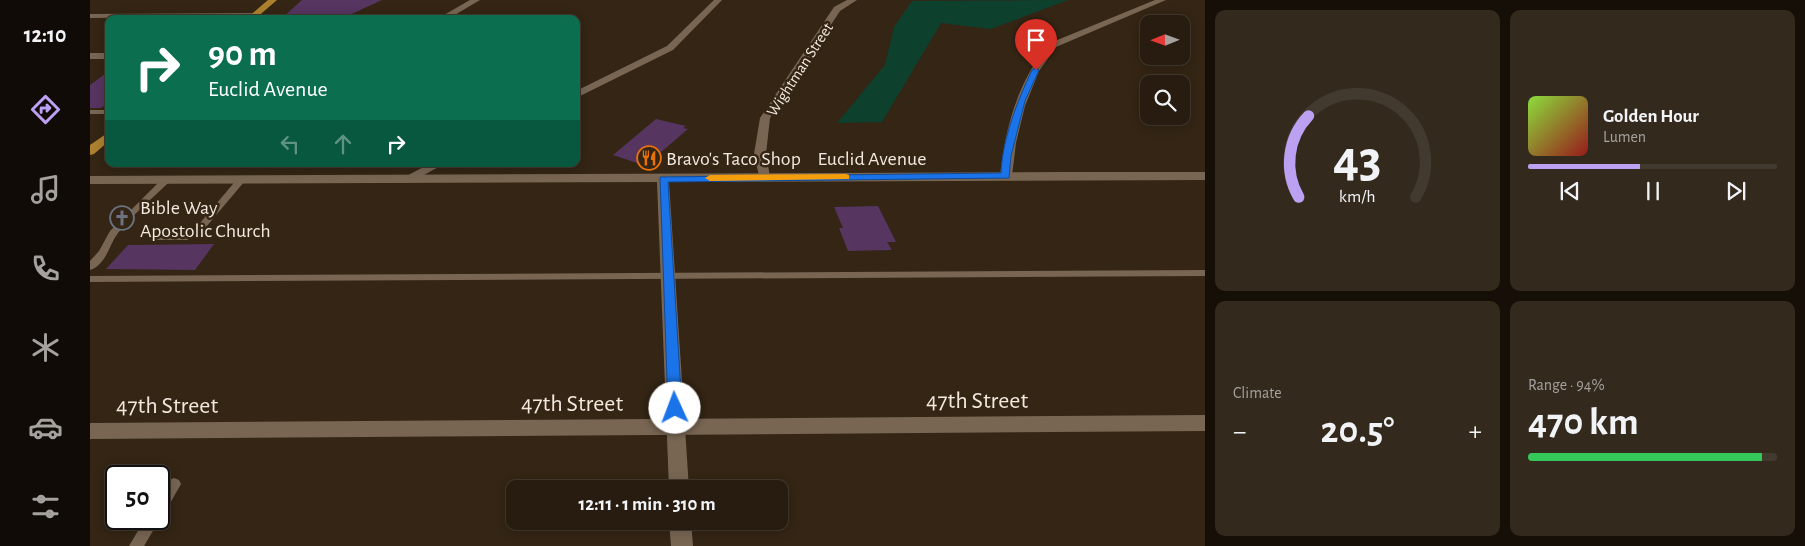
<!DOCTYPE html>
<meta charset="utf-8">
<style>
body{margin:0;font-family:"Alegreya Sans",sans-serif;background:#33291d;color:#f1f3f6;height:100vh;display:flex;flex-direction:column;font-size:19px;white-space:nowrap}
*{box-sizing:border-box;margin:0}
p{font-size:16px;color:#a4a19e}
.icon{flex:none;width:28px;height:28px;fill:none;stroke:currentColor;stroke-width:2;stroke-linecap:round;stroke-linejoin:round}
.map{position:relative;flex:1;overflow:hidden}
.details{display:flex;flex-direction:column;gap:10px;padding:10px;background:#150f08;width:600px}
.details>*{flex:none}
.guide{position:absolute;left:15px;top:15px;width:475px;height:152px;border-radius:10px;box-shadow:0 2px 12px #0003,0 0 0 1px #433a2f;background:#0b6e4f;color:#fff;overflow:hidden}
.needle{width:32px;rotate:269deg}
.tools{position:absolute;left:1050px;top:15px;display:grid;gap:10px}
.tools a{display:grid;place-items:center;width:50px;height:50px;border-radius:10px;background:#271c0f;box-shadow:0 2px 12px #0003,0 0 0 1px #433a2f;font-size:25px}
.speed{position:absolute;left:15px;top:465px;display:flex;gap:10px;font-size:25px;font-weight:700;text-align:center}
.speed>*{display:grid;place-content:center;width:65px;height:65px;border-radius:50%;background:#271c0f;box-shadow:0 2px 12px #0003,0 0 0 1px #433a2f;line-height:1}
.speed .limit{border:2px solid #111;border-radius:8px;background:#fff;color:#111}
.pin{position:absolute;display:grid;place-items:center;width:42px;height:42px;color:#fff;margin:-51px -21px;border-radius:50% 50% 50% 0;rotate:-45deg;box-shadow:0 0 5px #0007}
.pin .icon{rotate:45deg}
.me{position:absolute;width:55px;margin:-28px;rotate:358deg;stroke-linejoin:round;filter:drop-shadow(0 0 4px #0008)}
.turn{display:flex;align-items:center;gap:18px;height:105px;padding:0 20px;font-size:22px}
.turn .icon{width:65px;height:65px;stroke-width:2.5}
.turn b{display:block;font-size:35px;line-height:42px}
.lanes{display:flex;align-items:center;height:48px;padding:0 20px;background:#0003;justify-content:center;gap:25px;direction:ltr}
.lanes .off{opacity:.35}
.big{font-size:38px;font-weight:600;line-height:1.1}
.details .card{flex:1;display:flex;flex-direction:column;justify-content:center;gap:8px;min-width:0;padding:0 18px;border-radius:10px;background:#33291d}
.details .dial{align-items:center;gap:0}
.dial svg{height:130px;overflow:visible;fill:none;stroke:#433a2f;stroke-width:7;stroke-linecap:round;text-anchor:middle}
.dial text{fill:#f1f3f6;stroke:none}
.song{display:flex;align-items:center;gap:15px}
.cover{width:60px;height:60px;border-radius:8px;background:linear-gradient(135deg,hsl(90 70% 55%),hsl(0 70% 35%))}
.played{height:5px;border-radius:2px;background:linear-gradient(90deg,#bca0f2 45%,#433a2f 45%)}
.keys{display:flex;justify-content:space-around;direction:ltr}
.heat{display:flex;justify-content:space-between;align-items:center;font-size:28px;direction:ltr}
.charge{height:8px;border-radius:4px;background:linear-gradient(90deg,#34c759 94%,#433a2f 0)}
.details .tiles{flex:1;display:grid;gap:10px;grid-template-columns:repeat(2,1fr)}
.trip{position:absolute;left:416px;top:480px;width:282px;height:50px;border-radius:10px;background:#271c0f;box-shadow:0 2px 12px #0003,0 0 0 1px #433a2f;font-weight:600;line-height:50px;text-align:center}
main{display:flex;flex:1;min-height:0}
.tabs{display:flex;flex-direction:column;width:90px;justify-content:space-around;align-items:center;background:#100b06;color:#a4a19e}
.tabs .icon{width:35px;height:35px}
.tabs .selected{color:#bca0f2}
.tabs b{font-size:22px;color:#f1f3f6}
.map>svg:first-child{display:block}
.green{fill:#0d412d}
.building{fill:#563560}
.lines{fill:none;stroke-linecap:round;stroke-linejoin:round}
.service{fill:#786653;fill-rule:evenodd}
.minor{fill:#786653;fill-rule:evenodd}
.secondary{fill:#786653;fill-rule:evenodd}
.primary{fill:#ac802e;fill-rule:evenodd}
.route{fill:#1a73e8;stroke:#114b97}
.slow{fill:#f59e0b}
.labels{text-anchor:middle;stroke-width:5;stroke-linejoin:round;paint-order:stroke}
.far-street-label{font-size:16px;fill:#f3e8de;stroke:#342514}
.poi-label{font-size:20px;fill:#f3e8de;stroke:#342514;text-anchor:start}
.street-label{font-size:20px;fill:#f3e8de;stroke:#342514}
.near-street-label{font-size:24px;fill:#f3e8de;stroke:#342514}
</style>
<main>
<nav class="tabs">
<b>12:10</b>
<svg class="icon selected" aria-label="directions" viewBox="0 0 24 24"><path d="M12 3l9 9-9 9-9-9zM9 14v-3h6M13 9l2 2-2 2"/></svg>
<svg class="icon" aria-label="music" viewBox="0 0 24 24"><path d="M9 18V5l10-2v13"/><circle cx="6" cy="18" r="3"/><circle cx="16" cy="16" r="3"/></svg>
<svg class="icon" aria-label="phone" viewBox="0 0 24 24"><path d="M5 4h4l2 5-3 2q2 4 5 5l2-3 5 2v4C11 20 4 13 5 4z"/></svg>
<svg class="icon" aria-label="climate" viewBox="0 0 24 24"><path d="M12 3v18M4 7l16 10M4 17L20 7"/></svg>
<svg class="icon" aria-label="car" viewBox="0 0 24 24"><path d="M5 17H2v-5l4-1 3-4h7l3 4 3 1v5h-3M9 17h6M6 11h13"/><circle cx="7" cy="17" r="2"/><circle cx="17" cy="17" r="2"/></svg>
<svg class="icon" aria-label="filters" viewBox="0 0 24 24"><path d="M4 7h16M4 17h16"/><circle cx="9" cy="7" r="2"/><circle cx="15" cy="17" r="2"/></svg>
</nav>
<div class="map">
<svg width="1115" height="546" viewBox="0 0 1115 546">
<rect width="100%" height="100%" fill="#342514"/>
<!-- green -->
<path class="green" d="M978,0L901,29L851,23L792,122L747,123L795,65L804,27L822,1Z"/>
<!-- building -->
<g class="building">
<path d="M212,0H292L251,19H191Z"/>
<path d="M19,71L18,103L11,108H0V85Z"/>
<path d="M566,119L596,126L593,128L598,129L557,164L553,162L550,164L523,155Z"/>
<path d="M788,206L806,242H797L802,250L758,251L749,228H753L744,207Z"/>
<path d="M124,244L105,270L16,269L38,245Z"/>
</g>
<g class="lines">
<!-- service -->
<g class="service">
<path d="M167,13V15L165,16L0,18V14Z"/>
<rect x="0" y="110" width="19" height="4"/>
<path d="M151,177L154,178V182L111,233L97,240H66L64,238L66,236L95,234L105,229L148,178Z"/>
<path d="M75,178L78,179V183C62,199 42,215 28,233C19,245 16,265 0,270V261L9,251L20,231L72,179Z"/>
<path d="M1115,270V276L0,282V276Z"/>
<path d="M84,478L89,480L91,484L74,514L69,516C69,502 69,483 84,478Z"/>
<path d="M69,516L70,519L54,546H39L55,519H69Z"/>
</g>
<!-- minor -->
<g class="minor">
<path d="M380,0H390L358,19H347Z"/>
<path d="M624,0H632L583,50L486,98V91L577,46Z"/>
<path d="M757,0H767L750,11L680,118L676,154L680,177L674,181L670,180L664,154L670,118L744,7Z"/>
<path d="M1065,0H1076L966,47L949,71L935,106L926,143L922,176L920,179H912L910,176C915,128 928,80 960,43Z"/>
<rect x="0" y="53" width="19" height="6"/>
<path d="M339,164H354L321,182L317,183L311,179Z"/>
<path d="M1115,415V431L0,439V423Z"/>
</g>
<!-- secondary -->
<g class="secondary">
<path d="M976,172H1115V180L579,182L599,489H579L567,182L0,184V176Z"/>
<path d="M579,521H601L603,546H581Z"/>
</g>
<!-- primary -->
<g class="primary">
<path d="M178,0H187L165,19H156Z"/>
<path d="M19,132V141L4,154L0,155V145Z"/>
</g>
</g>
<!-- route -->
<path class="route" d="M946,68L949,70L935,101L921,156L919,178L578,182L592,408L590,412L585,414L580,412L578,408L570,177L911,173C913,137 927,102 942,70Z"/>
<!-- slow -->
<path class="slow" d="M756,174L759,175V179L620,181L615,178L620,175Z"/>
<!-- icons -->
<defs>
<g id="restaurant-ring" transform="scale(1.25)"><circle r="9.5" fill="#342514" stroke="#e8710a" stroke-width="1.5"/><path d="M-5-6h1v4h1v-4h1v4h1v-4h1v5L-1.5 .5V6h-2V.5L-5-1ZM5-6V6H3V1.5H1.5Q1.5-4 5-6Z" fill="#e8710a"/></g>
<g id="church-ring" transform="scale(1.25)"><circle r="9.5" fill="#342514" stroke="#6b7280" stroke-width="1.5"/><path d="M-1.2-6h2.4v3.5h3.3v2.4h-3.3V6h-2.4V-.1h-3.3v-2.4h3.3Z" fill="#6b7280"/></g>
</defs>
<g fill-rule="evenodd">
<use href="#restaurant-ring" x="559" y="158"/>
<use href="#church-ring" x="32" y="218"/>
</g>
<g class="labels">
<!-- far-street labels -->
<g class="far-street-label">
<text transform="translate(709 69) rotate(-57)" y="6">Wightman Street</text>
</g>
<!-- poi labels -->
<g class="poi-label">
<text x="576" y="165">Bravo's Taco Shop</text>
<text x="50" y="214">Bible Way<tspan x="50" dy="23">Apostolic Church</tspan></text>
</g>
<!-- street labels -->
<g class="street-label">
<text x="782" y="165">Euclid Avenue</text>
</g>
<!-- near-street labels -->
<g class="near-street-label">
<text x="887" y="408">47th Street</text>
<text x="482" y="411">47th Street</text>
<text x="77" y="413">47th Street</text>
</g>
</g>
</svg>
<div class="tools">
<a><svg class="needle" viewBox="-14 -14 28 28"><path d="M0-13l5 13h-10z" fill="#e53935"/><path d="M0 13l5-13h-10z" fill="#a4a19e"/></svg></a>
<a><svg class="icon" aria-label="search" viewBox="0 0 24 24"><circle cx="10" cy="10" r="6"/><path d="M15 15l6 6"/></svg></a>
</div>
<div class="speed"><div class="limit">50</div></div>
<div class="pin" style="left:946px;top:70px;background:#d93025"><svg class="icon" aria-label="arrive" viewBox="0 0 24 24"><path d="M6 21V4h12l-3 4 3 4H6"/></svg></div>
<svg class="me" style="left:585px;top:408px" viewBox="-20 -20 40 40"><circle r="19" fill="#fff"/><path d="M0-13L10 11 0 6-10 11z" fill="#1a73e8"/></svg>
<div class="trip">12:11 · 1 min · 310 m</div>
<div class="guide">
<div class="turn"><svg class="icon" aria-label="right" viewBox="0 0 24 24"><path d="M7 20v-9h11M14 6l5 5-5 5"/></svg><div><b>90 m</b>Euclid Avenue</div></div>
<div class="lanes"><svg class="icon off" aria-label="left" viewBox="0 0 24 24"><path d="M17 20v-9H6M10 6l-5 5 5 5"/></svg><svg class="icon off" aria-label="ahead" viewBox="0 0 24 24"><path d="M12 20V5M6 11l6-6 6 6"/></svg><svg class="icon" aria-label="right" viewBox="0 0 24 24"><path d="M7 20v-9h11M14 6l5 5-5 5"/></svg></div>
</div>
</div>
<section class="details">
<div class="tiles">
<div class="card dial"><svg viewBox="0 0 100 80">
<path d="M14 69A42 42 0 1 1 86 69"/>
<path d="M14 69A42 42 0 0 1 20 19" stroke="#bca0f2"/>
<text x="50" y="56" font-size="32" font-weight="700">43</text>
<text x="50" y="72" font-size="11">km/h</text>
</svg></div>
<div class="card">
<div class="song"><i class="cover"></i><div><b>Golden Hour</b><p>Lumen</p></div></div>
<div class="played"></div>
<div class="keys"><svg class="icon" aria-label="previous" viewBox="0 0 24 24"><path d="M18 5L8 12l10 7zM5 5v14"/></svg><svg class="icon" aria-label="pause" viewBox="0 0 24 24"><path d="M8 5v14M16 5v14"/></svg><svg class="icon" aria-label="next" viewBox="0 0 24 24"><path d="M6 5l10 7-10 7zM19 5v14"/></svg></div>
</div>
<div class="card"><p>Climate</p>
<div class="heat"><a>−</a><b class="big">20.5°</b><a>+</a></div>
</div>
<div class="card"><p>Range · 94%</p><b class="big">470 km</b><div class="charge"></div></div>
</div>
</section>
</main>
